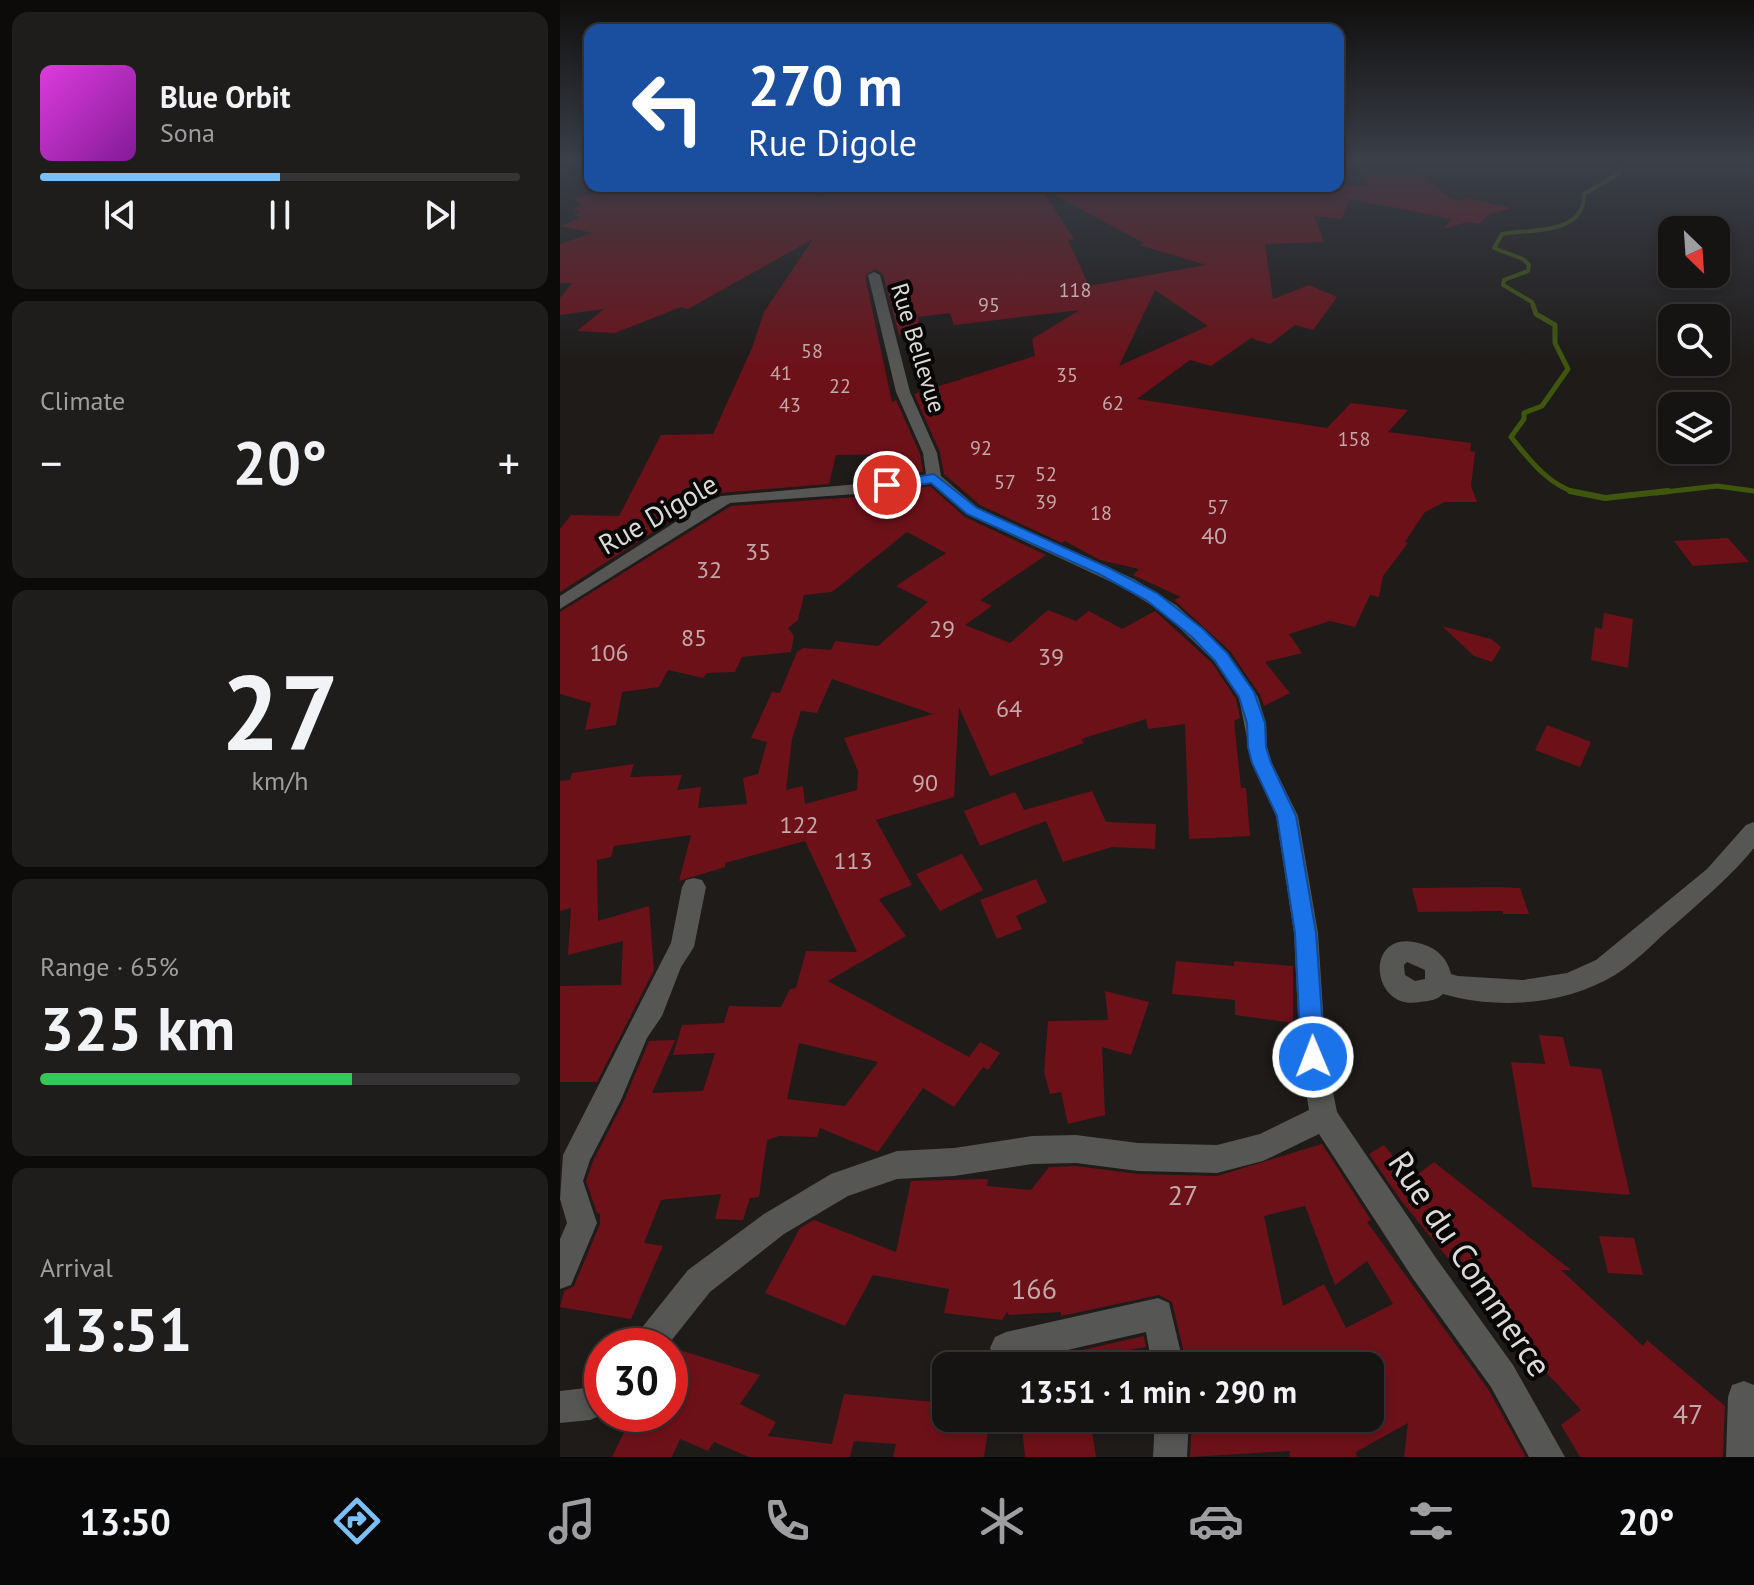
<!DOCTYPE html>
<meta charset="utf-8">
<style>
body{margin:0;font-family:"PT Sans",sans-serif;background:#1f1d1c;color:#f1f3f6;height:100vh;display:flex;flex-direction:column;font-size:30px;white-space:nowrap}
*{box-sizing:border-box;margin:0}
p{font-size:26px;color:#9e9ea0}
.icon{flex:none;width:44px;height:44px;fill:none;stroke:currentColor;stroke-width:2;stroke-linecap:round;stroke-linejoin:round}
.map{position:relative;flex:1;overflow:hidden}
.sheet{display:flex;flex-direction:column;gap:12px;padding:12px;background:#0c0b0a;width:560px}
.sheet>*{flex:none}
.hud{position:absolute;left:24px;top:24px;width:760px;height:168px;border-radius:16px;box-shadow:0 4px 12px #0003,0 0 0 2px #353333;background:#1a4fa0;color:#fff;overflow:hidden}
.needle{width:52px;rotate:155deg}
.fabs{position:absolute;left:1098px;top:216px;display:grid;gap:16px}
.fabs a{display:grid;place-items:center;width:72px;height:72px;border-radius:16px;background:#161413;box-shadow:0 4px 12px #0003,0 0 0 2px #353333;font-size:40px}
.speed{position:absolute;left:24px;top:1328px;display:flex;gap:16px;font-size:40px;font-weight:700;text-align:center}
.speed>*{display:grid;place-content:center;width:104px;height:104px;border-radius:50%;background:#161413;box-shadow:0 4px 12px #0003,0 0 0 2px #353333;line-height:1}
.speed .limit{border:12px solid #d22;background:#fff;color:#111}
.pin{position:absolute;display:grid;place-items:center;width:68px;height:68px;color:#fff;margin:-34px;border:4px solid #fff;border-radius:50%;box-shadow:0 2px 8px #0007}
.me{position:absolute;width:88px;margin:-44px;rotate:359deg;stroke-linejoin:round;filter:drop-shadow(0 0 6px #0008)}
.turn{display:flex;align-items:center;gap:28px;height:168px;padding:0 32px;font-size:36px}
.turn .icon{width:104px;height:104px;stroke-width:2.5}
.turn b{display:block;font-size:56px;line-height:68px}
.big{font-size:60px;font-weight:800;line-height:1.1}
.sheet .card{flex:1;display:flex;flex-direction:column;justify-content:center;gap:12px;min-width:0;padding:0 28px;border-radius:16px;background:#1f1d1c}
.sheet .dial{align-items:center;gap:0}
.dial b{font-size:104px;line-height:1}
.song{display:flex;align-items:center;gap:24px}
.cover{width:96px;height:96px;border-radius:12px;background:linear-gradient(135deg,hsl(300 70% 55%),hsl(290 70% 35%))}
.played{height:8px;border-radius:4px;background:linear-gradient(90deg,#79bff8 50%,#353333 50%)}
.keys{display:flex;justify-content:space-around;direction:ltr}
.heat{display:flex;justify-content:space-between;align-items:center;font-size:44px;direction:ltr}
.charge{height:12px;border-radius:6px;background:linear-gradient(90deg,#34c759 65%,#353333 0)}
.trip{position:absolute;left:372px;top:1352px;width:452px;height:80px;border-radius:16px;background:#161413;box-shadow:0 4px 12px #0003,0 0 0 2px #353333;font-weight:800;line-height:80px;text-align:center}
.tab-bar{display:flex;height:128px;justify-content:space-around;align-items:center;background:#090808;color:#9e9ea0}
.tab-bar .icon{width:56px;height:56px}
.tab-bar .on{color:#79bff8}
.tab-bar b{font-size:36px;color:#f1f3f6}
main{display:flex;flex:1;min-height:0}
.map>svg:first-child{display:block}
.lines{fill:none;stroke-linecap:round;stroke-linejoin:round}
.stream-far2{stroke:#3f560d;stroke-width:4}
.stream-far1{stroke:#3f560d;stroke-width:5}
.stream{stroke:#3f560d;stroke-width:6}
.building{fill:#6d1119;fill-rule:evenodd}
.minor{fill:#565654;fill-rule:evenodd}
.route{fill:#1a73e8;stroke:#114b97;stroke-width:2}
.labels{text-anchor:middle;stroke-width:8;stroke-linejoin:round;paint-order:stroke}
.far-number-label{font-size:20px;fill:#c1a8a9}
.far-street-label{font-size:24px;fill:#dddad9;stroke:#070605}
.number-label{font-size:24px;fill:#c1a8a9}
.street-label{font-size:28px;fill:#dddad9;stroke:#070605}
.near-number-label{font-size:28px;fill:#c1a8a9}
.near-street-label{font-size:34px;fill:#dddad9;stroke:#070605}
</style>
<main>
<section class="sheet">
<div class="card">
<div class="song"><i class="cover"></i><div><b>Blue Orbit</b><p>Sona</p></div></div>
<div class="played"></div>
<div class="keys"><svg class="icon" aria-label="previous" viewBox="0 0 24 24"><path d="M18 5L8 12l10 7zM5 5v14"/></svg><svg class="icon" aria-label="pause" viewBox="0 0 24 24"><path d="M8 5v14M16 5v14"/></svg><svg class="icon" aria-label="next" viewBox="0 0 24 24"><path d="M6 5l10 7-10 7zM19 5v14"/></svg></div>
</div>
<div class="card"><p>Climate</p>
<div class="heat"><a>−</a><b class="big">20°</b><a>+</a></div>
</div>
<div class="card dial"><b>27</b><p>km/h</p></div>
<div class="card"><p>Range · 65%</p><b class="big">325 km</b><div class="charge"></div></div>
<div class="card"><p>Arrival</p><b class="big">13:51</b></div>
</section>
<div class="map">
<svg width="1194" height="1457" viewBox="0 0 1194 1457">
<rect width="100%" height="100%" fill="#1e1b19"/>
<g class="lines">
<!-- stream-far2 -->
<path class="stream-far2" d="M974,307L972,302L943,285L944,280L968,271L969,265L963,259L934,248L942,234C972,229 1025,235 1024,194L1060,173L1058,162"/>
<!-- stream-far1 -->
<g class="stream-far1">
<path d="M973,305L976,314L995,325V343L1008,369L982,406L964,413V419L951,437C969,459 988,485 1017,493"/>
<path d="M1096,493L1157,486L1194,491"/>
</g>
<!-- stream -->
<path class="stream" d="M1010,491L1045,498L1108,491"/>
</g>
<!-- building -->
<g class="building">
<path d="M839,173L866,178L891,199L906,201V198L951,208L928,215L919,224L907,222L883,229L892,219L789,199L782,219L754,216L764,242L705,244L713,299L749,285L777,297L753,330L735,325L710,344L691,338L651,366L630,360L577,399L767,428L791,403L848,410L828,432L911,443L910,451L915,452L911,486L917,502H884L864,513L845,542L848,543L823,576L819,597L810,595L795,627L770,621L729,634L742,653L705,662L730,693L704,706L700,695L670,651L614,600L621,597L573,575L579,569L540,560L505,541L502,543L420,505L384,474L380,452L354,394L475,356L472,339L520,310L394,325L390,313L358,317L359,333L339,335L323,274L315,269L305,276L332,402L336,400L360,454L363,472L336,476L333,454L276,455L269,484L160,493L143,500L0,592V529L11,515L59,516L101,435L153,434L192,348L204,312L253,239L128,309L121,307L55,333L17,331L44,309L0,315V298L12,283H0V244L33,233L1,226L20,218L14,214L21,212L13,208L23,205L14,199L60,186H200L265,197L263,190L296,186H811L798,176ZM481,188L584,243L579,245L646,265L529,286L508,240L514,239ZM595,290L648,326L559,366Z"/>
<path d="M370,486L405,517L486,555L420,600L432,606L405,625L450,643L488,610L516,621L529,611L562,629L595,611L652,663L676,699L680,718L674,721L681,788H686L690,836L629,839L625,724L588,729L586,719L521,739L524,743L430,776L399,707L394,797L316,820L352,885L319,899L346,936L268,981L409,1057L420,1042L440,1053L428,1070L423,1067L394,1107L363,1088L318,1152L260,1128L257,1137L219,1136L207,1140L199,1197L190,1198L183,1220L155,1219L161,1194L101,1200L84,1243L103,1246L71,1319L0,1307L4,1291L14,1286L40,1224V1214L37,1213L26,1181L33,1161L64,1101L89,1041L115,1040L92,1093L143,1091L155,1053L113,1055L122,1025L164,1023L169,1006L221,1007L230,989L236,988L246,951L297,952L245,841L165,863V867L119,881L131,835L54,846L51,857L37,860L38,921L89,906L94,970L37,1082H0V986L61,985L63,941L8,955L11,908L0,911V781L10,780L12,773L74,764L70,777L122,775L117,790L141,787L138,808L187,804L183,778L198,774L207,742L191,738L212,692L220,693L237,652L243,648L271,650L275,641L318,646L368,602L336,586L386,553L347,532L272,592L244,595L238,620L228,628L234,636L231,652L182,657L175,672L147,673L143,678L108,670L99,687L62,692L56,725L25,730L31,703L0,694V612L171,506L310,496ZM272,679L373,714L284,738L298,771L297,790L245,804L243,786L226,790L232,739L241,711L257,713ZM239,1043L318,1062L285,1106L227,1099Z"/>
<path d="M1168,538L1189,562L1133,566L1114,541Z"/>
<path d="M1044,613L1073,619L1068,668L1031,660L1035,627L1042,629Z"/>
<path d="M882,626L931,639L941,647L932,662L914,656Z"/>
<path d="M987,725L1031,742L1020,767L975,750Z"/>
<path d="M532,791L546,822L596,824L595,849L552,847L503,862L486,821L420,846L404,811L455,792L464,810Z"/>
<path d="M402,854L423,890L380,911L356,874Z"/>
<path d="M476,879L487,902L456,916L462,929L437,939L420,900Z"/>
<path d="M936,887L960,888L969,914H943V911L858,912L852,888Z"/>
<path d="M616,961L674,966V961L733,966V1023L675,1015V1000L612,994Z"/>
<path d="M545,991L589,1002L571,1055L542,1047L545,1115L508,1124L501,1092L490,1094L484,1072L488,1021L548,1020Z"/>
<path d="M979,1035L1003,1037L1010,1066L1041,1069L1070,1195L972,1187L951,1062L985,1064Z"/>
<path d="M762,1144L811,1220L807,1222L928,1389L966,1457H844L848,1423L796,1452L797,1457H729L730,1451L630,1457L632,1418H810V1366H627L612,1302L599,1295L501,1316V1312L449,1315L447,1312L442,1320L384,1313L389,1289L313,1275L285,1326L205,1293L240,1228L254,1220L336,1252L351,1181L428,1179L427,1186L471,1190L489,1167L516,1166L578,1174L657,1176ZM745,1206L775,1285L807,1261L833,1304L786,1328L764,1284L723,1306L704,1216Z"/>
<path d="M824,1145L851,1179L874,1162L1011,1270H1001L1083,1346L1087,1340L1165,1406L1163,1457H1020L1001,1425L1021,1410L939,1321L843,1203L809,1154Z"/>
<path d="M1039,1236L1074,1238L1083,1275L1048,1273Z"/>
<path d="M584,1336L586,1347L564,1351L568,1366H522L518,1351Z"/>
<path d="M110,1347L200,1375L180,1404L216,1422L208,1436L272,1444L284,1394L386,1403V1418H430L424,1457H333L336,1444L294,1441L290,1457H189L154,1442L148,1451L120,1439L112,1457H52L73,1414H110Z"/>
<path d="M461,1418H530L536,1457H465Z"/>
</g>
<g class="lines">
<!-- minor -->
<g class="minor">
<path d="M314,272L320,275L350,392L377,453L381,476L418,508L574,579L616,605L668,653L698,697L706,723L707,747L712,763L738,816L758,933L766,1057L777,1112L876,1258L953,1365L1005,1457H969L931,1387L854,1280L759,1134L703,1161L657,1173L578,1171L516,1163L472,1164L394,1176L337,1179L288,1196L224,1234L150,1292L107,1346H71L76,1335L128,1270L204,1214L271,1174L337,1151L394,1148L472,1136L516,1135L578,1143L657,1145L700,1134L749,1110L740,1057L734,933L716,816L692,763L679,698L654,661L604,613L562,587L406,514L371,483L310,493L170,503L0,609V596L145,503L161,496L310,483L366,475L363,453L336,392L308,275Z"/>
<path d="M1194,822V848C1172,875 1146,897 1120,920C1098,938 1079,960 1055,975C1005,1005 939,1010 883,994C877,1000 869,1001 860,1002C809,1012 803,925 862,944C878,949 887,958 891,974L898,976L963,980L1007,973L1036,960L1147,869L1186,825ZM847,962L865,970V979L855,981L845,975L844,965Z"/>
<path d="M134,878L142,880L146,887L134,947L121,967L102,1016L87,1038L61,1100L30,1160L23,1181L37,1223L11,1285L0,1289V1239L7,1223L0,1199L3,1155L111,943L122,887L126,880Z"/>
<path d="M598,1298L609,1303L624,1366H592L586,1332L446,1364L435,1359L430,1348L435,1337L446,1332Z"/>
<path d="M42,1380L44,1414L30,1420L0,1423V1391L25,1388Z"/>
<path d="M1184,1381L1194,1385V1457H1166L1168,1397L1172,1385Z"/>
<path d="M595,1418H629L627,1457H593Z"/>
</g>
</g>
<!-- sky -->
<linearGradient id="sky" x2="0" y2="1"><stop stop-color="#100f0e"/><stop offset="0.44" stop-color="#3b3f49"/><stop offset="1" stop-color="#3b3f49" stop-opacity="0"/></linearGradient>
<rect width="1194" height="366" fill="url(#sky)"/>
<!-- route -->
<path class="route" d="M374,474L417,508L549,568L597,593L643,629L667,653L694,692L705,723L706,747L711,763L736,816L756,933L765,1057L761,1065L753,1068L744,1065L741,1057L735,933L717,816L692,763L688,747L687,723L679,697L655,661L631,636L586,600L539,574L407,514L371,483L327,490L320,485L327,481Z"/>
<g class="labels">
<!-- far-number labels -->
<g class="far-number-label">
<text x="515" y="297">118</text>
<text x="429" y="312">95</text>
<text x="252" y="358">58</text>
<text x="221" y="380">41</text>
<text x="507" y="382">35</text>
<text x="280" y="393">22</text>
<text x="553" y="410">62</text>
<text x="230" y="412">43</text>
<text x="794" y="446">158</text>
<text x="421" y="455">92</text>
<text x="486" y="481">52</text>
<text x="445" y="489">57</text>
<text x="486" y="509">39</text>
<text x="658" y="514">57</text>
<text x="541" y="520">18</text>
</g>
<!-- far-street labels -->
<g class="far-street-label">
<text transform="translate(358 348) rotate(73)" y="8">Rue Bellevue</text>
</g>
<!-- number labels -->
<g class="number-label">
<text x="654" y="544">40</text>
<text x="198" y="560">35</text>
<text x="149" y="578">32</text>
<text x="382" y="637">29</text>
<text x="134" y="646">85</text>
<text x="49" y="661">106</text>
<text x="491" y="665">39</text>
<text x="449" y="717">64</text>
<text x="365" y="791">90</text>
<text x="239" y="833">122</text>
<text x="293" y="869">113</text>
</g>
<!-- street labels -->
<g class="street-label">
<text transform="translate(98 514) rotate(-30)" y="10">Rue Digole</text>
</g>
<!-- near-number labels -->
<g class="near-number-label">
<text x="623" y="1205">27</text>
<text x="474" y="1299">166</text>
<text x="1128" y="1424">47</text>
</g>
<!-- near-street labels -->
<g class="near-street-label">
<text transform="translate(910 1264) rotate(56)" y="12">Rue du Commerce</text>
</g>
</g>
</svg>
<div class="fabs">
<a><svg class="needle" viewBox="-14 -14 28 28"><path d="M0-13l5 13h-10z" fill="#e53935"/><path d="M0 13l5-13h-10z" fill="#9e9ea0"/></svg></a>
<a><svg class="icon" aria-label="search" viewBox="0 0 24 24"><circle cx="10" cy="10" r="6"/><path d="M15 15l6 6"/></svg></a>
<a><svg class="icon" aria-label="layers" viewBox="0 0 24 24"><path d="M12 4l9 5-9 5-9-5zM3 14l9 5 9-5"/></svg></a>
</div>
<div class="speed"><div class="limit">30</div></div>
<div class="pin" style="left:327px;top:485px;background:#d93025"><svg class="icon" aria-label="arrive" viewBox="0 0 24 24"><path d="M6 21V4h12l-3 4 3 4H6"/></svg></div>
<svg class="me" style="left:753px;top:1057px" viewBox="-20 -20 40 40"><circle r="17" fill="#1a73e8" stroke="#fff" stroke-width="3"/><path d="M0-11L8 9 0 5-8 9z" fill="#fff"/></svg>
<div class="trip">13:51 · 1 min · 290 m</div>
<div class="hud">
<div class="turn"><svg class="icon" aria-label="left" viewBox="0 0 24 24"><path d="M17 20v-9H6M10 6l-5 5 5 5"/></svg><div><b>270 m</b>Rue Digole</div></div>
</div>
</div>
</main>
<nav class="tab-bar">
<b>13:50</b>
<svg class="icon on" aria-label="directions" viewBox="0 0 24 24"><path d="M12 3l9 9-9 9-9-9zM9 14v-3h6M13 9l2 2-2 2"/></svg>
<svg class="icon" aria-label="music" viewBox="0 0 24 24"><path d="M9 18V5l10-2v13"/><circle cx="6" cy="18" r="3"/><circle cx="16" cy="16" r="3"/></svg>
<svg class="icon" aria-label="phone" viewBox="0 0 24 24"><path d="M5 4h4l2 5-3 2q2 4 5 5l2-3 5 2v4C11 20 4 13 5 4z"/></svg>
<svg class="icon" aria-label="climate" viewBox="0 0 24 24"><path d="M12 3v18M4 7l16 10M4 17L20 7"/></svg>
<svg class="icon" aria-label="car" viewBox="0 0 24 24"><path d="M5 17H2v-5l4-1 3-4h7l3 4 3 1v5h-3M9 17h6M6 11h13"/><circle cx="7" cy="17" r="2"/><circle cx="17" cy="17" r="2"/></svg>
<svg class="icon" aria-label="filters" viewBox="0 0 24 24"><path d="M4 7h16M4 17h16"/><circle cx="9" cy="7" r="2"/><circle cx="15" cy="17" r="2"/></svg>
<b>20°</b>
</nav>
